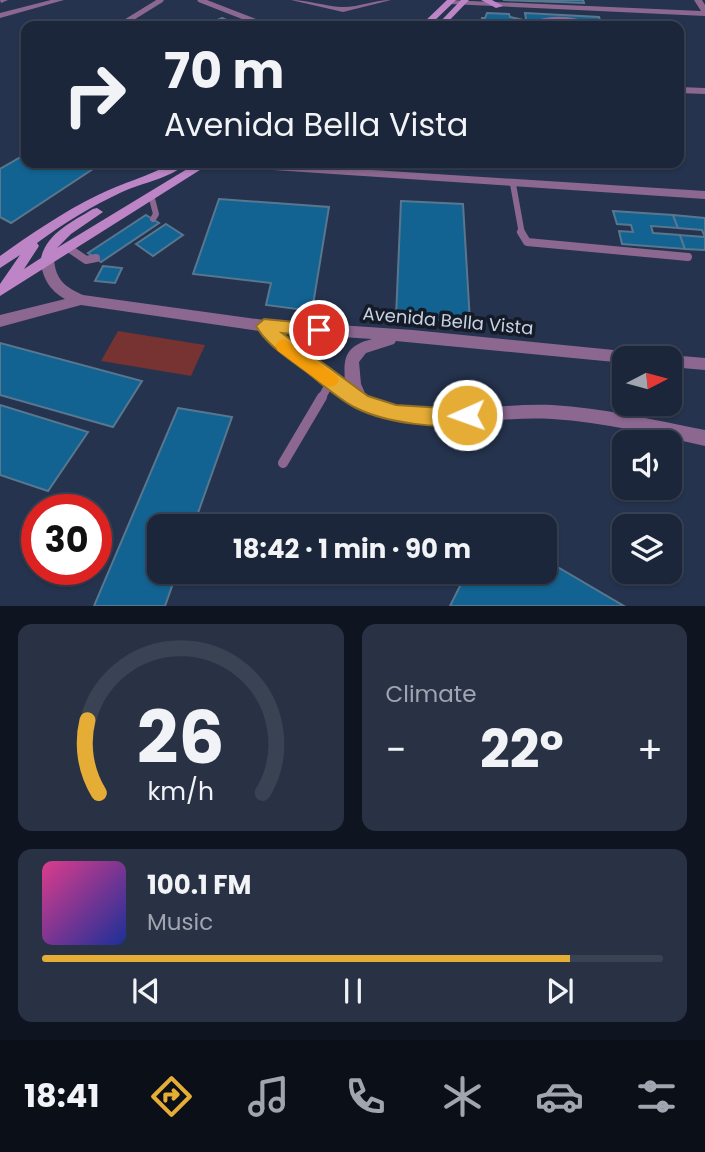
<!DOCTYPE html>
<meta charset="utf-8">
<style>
body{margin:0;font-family:Poppins,sans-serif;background:#293245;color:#f1f3f6;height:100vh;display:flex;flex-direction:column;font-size:26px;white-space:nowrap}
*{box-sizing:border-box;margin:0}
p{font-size:23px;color:#a0a5af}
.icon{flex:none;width:38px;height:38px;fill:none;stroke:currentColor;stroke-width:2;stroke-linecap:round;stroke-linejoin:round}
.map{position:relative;height:606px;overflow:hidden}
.drawer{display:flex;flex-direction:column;gap:18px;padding:18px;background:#0f1520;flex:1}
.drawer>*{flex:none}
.guide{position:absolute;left:21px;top:21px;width:663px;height:147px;border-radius:14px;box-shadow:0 2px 5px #0004,0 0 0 2px #3a4354;background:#1c263a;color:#f1f3f6;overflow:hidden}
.needle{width:46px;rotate:84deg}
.controls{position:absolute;left:612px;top:346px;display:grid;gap:14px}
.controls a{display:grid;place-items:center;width:70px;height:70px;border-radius:14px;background:#1c263a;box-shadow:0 2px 5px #0004,0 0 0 2px #3a4354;font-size:35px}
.speed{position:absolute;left:21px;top:494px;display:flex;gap:14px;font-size:35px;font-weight:700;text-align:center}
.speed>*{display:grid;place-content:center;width:91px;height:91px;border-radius:50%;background:#1c263a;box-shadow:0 2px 5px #0004,0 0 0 2px #3a4354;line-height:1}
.speed .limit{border:10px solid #d22;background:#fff;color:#111}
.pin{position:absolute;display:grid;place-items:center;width:60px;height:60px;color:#fff;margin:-30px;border:4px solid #fff;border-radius:50%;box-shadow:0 2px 7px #0007}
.me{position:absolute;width:77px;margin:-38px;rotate:268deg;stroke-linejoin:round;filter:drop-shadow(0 0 5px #0008)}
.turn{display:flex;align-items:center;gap:24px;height:147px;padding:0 28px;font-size:32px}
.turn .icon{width:91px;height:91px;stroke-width:2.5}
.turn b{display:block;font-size:49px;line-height:60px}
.big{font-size:52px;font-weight:700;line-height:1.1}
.drawer .tile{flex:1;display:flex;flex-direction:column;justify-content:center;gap:10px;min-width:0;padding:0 24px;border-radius:14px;background:#293245}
.drawer .dial{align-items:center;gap:0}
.dial svg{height:182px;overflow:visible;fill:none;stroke:#3a4354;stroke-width:7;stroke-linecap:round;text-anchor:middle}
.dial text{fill:#f1f3f6;stroke:none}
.song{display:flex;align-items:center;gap:21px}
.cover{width:84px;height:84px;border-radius:10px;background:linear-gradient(135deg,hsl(330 70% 55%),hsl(230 70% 35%))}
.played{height:7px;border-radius:4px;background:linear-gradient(90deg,#e5ad35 85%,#3a4354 85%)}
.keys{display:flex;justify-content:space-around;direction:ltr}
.heat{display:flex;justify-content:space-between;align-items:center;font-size:38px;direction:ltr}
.drawer .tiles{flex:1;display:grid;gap:18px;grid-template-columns:1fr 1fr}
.tile:last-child{grid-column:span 2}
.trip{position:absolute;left:147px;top:514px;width:410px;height:70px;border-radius:14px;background:#1c263a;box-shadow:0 2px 5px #0004,0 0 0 2px #3a4354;font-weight:700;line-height:70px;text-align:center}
.menu{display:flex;height:112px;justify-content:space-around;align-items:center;background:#0b0f17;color:#a0a5af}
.menu .icon{width:49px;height:49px}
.menu .on{color:#e5ad35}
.menu b{font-size:32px;color:#f1f3f6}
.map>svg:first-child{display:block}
.green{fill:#773232}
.building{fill:#126292;stroke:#58778e;stroke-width:2}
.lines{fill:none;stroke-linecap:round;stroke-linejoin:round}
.service-far3{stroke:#8c6891;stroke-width:5}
.service-far2{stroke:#8c6891;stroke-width:6}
.service-far1{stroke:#8c6891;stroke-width:8}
.service{stroke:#8c6891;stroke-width:10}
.minor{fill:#8c6891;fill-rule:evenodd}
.secondary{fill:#bd85c6;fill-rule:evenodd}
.route{fill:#e5ad35;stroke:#957022;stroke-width:2}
.slow{fill:#f59e0b}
.labels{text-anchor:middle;stroke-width:7;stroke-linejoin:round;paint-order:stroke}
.street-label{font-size:18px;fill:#c8d2e3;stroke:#141b27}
</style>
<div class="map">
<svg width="705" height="606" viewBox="0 0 705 606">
<rect width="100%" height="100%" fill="#25334e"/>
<!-- green -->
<path class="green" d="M118,331L205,345L191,376L101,361Z"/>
<!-- building -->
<g class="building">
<path d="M503,0H583L584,3Z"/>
<path d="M487,13L509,14L510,17L524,20L525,26H483L482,18H485Z"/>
<path d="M525,13L599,17L602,26H527Z"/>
<path d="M222,18L239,26H203Z"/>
<path d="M26,154V163H102L11,223L0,217V169Z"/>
<path d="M219,199L329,207L312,311L266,305L271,283L193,274Z"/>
<path d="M401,201L463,204L470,322L396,317Z"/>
<path d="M613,211L673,215L678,228L651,226L653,233L680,235L685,249L622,244L619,231L633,232L631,225L617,224Z"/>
<path d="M146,215L159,223L101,262L88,253Z"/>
<path d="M673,215L705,218V250L685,249L680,235L705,237L702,230L678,228Z"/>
<path d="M166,224L183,235L153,256L136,244Z"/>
<path d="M103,266L122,268L115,283L95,281Z"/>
<path d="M0,343L142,381L113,427L0,395Z"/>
<path d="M0,405L88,432L48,491L0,475Z"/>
<path d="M178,408L232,417L193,527H159V572H177L165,606H94Z"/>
<path d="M544,559L624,606H450L467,572H544Z"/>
</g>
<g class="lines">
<!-- service-far3 -->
<g class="service-far3">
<path d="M200,0L267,26"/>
<path d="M119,26L161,0"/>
<path d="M531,26C544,17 574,17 587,26"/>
</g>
<!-- service-far2 -->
<g class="service-far2">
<path d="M513,184L522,234"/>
<path d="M151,195L156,214L153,219"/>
</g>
<!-- service-far1 -->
<g class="service-far1">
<path d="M521,232L527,242L688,257"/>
<path d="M67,247L86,260L96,258"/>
<path d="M321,399L331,381"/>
</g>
<!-- service -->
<path class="service" d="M283,463L322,397"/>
<!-- minor -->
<g class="minor">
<path d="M0,0H8L1,3Z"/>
<path d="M51,0H64L0,18V13Z"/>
<path d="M291,0C308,0 324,6 341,7C357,8 374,0 391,0L343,12Z"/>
<path d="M448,0L701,11L694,0H702L705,5V16L450,4L446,2Z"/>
<path d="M679,87L705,88V94L679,93Z"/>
<path d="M209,163H263L705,191V199L215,166Z"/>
<path d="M47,255L54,260C56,280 65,287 83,295L264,320L413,330L644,353L649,355L651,359H625V363L396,341L394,344L366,353L359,362L361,384L366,395C423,423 491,402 552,405C603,408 654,420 705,430V446C655,435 604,422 552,419C518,417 484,422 451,423C389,425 361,412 313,376C294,362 277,347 260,331L81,305L0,327V315L65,299C49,290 43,278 40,260ZM281,333L372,339C346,346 343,356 345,382Z"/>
<path d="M670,355L705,358V370L670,367V359H664Z"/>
</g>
<!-- secondary -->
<g class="secondary">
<path d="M447,0H456L429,26H420Z"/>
<path d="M461,0H469L444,26H436Z"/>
<path d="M481,0H492L503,6L496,8Z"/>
<path d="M173,163H187C169,179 144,182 122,192C92,206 64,223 37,243L39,246L24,269L41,258C47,233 72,222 93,209L97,208L103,212L71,234L57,248L197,163H211L0,296V284L20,255L0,268V256C31,234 63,212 98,195C122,183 149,176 173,163Z"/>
</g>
</g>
<!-- route -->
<path class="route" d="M264,319L325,325L327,330L325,334L319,336L282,333L368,396L396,405L474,410L477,415L474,421C445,432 384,422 356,408C338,399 320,382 304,370C287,357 266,344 256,326Z"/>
<!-- slow -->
<path class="slow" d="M284,339L336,375L339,380L336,385L330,387L324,385L278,351L275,346L278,341Z"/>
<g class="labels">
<!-- street labels -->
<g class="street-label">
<text transform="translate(448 321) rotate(5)" y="6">Avenida Bella Vista</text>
</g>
</g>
</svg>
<div class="controls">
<a><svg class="needle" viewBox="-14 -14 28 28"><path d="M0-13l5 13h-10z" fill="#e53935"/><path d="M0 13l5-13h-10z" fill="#a0a5af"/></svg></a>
<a><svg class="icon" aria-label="sound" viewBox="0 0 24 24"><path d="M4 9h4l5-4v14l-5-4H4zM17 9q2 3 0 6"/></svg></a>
<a><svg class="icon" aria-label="layers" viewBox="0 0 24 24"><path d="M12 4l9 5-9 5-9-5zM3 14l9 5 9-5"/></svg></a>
</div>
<div class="speed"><div class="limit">30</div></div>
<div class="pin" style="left:319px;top:330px;background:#d93025"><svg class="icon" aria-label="arrive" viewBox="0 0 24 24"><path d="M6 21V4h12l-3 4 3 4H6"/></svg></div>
<svg class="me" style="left:467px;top:415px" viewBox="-20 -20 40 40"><circle r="17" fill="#e5ad35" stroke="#fff" stroke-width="3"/><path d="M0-11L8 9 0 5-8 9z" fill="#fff"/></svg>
<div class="trip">18:42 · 1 min · 90 m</div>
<div class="guide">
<div class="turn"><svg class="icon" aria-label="right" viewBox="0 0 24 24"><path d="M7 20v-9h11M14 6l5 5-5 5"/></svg><div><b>70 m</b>Avenida Bella Vista</div></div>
</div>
</div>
<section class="drawer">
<div class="tiles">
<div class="tile dial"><svg viewBox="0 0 100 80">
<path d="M14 69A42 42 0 1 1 86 69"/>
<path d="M14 69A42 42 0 0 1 9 37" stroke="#e5ad35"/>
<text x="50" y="56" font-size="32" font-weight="700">26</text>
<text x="50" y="72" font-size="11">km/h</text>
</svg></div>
<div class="tile"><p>Climate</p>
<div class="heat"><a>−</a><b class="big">22°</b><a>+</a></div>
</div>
<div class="tile">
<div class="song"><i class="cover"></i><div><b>100.1 FM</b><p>Music</p></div></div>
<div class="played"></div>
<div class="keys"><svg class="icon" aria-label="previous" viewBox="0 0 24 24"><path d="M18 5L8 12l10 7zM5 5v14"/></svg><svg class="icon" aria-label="pause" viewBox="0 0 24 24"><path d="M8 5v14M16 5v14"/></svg><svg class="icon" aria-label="next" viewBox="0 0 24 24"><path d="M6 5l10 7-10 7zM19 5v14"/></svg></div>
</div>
</div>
</section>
<nav class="menu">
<b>18:41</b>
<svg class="icon on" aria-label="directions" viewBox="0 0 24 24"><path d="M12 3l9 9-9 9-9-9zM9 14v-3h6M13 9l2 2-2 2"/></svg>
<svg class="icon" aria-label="music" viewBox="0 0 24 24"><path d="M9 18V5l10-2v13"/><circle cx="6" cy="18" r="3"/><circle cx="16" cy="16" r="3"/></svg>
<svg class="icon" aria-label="phone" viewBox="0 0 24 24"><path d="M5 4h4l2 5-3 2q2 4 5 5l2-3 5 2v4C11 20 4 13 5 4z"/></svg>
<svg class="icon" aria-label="climate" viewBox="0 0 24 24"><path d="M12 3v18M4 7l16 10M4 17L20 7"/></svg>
<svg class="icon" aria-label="car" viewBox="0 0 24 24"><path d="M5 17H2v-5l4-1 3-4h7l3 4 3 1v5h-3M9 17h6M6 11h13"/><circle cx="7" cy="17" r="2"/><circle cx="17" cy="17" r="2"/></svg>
<svg class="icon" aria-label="filters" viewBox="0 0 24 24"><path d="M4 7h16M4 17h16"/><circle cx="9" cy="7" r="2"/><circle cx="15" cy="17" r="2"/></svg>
</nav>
